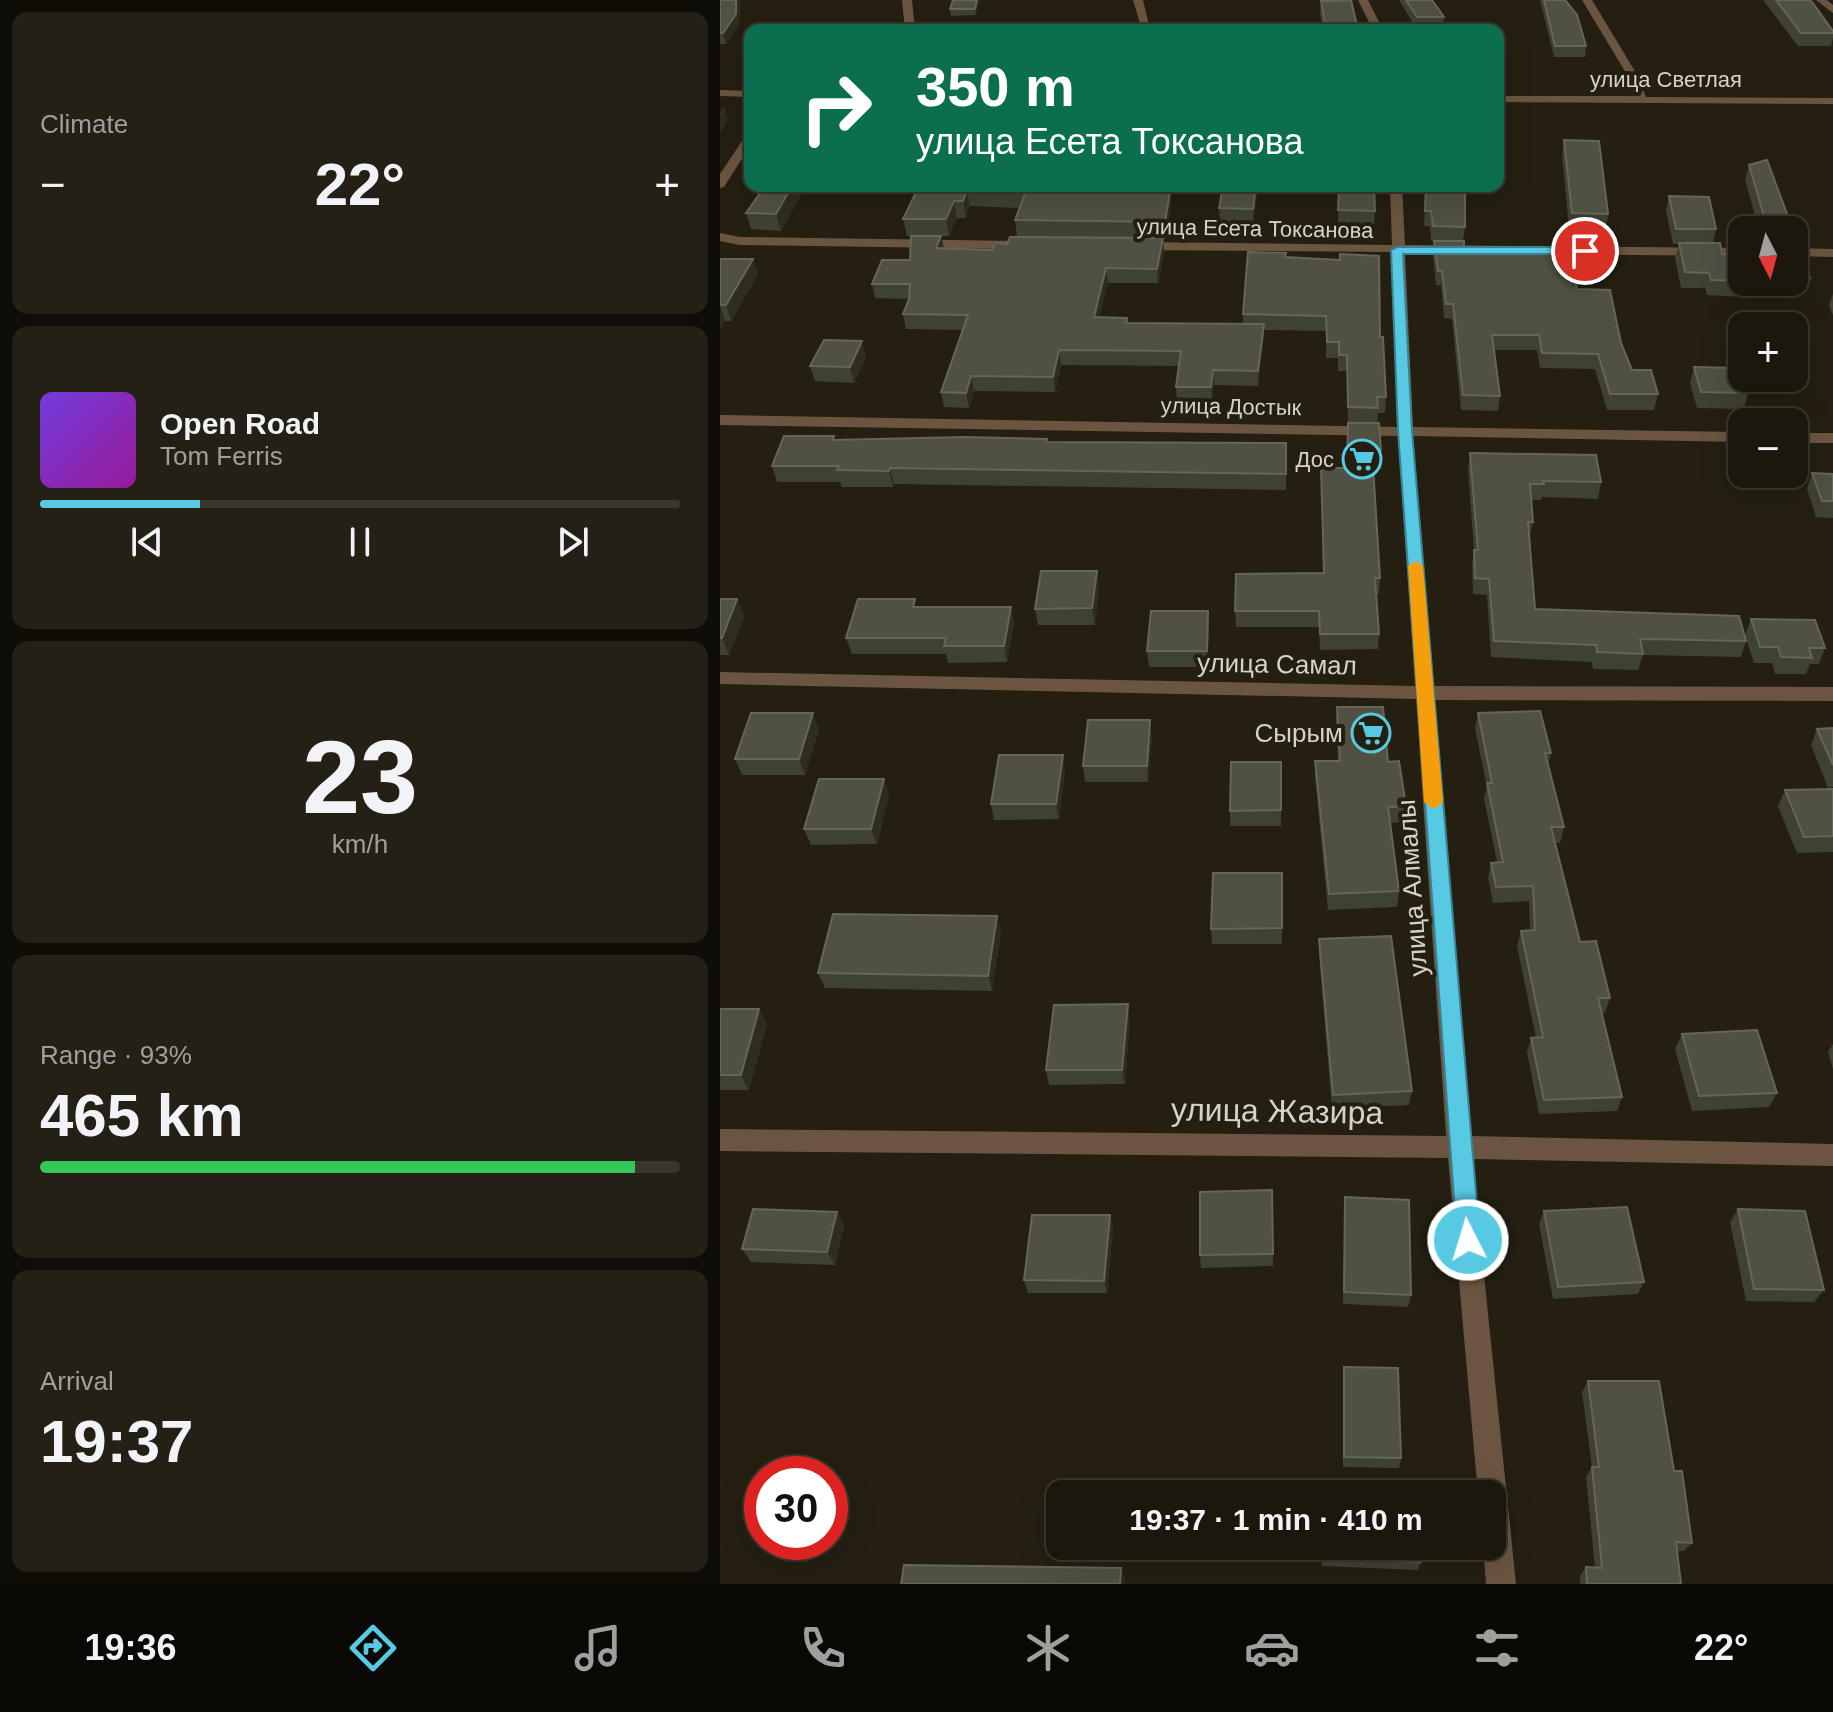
<!DOCTYPE html>
<meta charset="utf-8">
<style>
body{margin:0;font-family:Arial,sans-serif;background:#242016;color:#f1f3f6;height:100vh;display:flex;flex-direction:column;font-size:30px;white-space:nowrap}
*{box-sizing:border-box;margin:0}
p{font-size:26px;color:#a09f9d}
.icon{flex:none;width:44px;height:44px;fill:none;stroke:currentColor;stroke-width:2;stroke-linecap:round;stroke-linejoin:round}
.map{position:relative;flex:1;overflow:hidden}
.side{display:flex;flex-direction:column;gap:12px;padding:12px;background:#0f0d07;width:720px}
.side>*{flex:none}
.guide{position:absolute;left:24px;top:24px;width:760px;height:168px;border-radius:16px;box-shadow:0 8px 32px #0002,0 0 0 2px #39362e;background:#0b6e4f;color:#fff;overflow:hidden}
.needle{width:52px;rotate:174deg}
.buttons{position:absolute;left:1008px;top:216px;display:grid;gap:16px}
.buttons a{display:grid;place-items:center;width:80px;height:80px;border-radius:16px;background:#1b170d;box-shadow:0 8px 32px #0002,0 0 0 2px #39362e;font-size:40px}
.speed{position:absolute;left:24px;top:1456px;display:flex;gap:16px;font-size:40px;font-weight:700;text-align:center}
.speed>*{display:grid;place-content:center;width:104px;height:104px;border-radius:50%;background:#1b170d;box-shadow:0 8px 32px #0002,0 0 0 2px #39362e;line-height:1}
.speed .limit{border:12px solid #d22;background:#fff;color:#111}
.pin{position:absolute;display:grid;place-items:center;width:68px;height:68px;color:#fff;margin:-34px;border:4px solid #fff;border-radius:50%;box-shadow:0 2px 8px #0007}
.me{position:absolute;width:88px;margin:-44px;rotate:355deg;stroke-linejoin:round;filter:drop-shadow(0 0 6px #0008)}
.turn{display:flex;align-items:center;gap:28px;height:168px;padding:0 40px;font-size:36px}
.turn .icon{width:104px;height:104px;stroke-width:2.5}
.turn b{display:block;font-size:56px;line-height:68px}
.big{font-size:60px;font-weight:800;line-height:1.1}
.side .card{flex:1;display:flex;flex-direction:column;justify-content:center;gap:12px;min-width:0;padding:0 28px;border-radius:16px;background:#242016}
.side .dial{align-items:center;gap:0}
.dial b{font-size:104px;line-height:1}
.song{display:flex;align-items:center;gap:24px}
.cover{width:96px;height:96px;border-radius:12px;background:linear-gradient(135deg,hsl(260 70% 55%),hsl(300 70% 35%))}
.played{height:8px;border-radius:4px;background:linear-gradient(90deg,#58c9e3 25%,#39362e 25%)}
.keys{display:flex;justify-content:space-around;direction:ltr}
.heat{display:flex;justify-content:space-between;align-items:center;font-size:44px;direction:ltr}
.charge{height:12px;border-radius:6px;background:linear-gradient(90deg,#34c759 93%,#39362e 0)}
.trip{position:absolute;left:326px;top:1480px;width:460px;height:80px;border-radius:16px;background:#1b170d;box-shadow:0 8px 32px #0002,0 0 0 2px #39362e;font-weight:800;line-height:80px;text-align:center}
.menu{display:flex;height:128px;justify-content:space-around;align-items:center;background:#0b0905;color:#a09f9d}
.menu .icon{width:56px;height:56px}
.menu .active{color:#58c9e3}
.menu b{font-size:36px;color:#f1f3f6}
main{display:flex;flex:1;min-height:0}
.map>svg:first-child{display:block}
.lines{fill:none;stroke-linecap:round;stroke-linejoin:round}
.street{fill:#6b5541;fill-rule:evenodd}
.wall{fill:#3f4132;fill-rule:evenodd}
.shaded-wall{fill:#2e2d1e}
.building{fill:#505143;stroke:#656558;stroke-width:2}
.route{fill:#58c9e3;stroke:#398394;stroke-width:2}
.slow{fill:#f59e0b}
.labels{text-anchor:middle;stroke-width:8;stroke-linejoin:round;paint-order:stroke}
.far-street-label{font-size:22px;fill:#d6d2c9;stroke:#241f11}
.far-poi-label{font-size:22px;fill:#d6d2c9;stroke:#241f11;text-anchor:end}
.street-label{font-size:26px;fill:#d6d2c9;stroke:#241f11}
.poi-label{font-size:26px;fill:#d6d2c9;stroke:#241f11;text-anchor:end}
.near-street-label{font-size:32px;fill:#d6d2c9;stroke:#241f11}
</style>
<main>
<section class="side">
<div class="card"><p>Climate</p>
<div class="heat"><a>−</a><b class="big">22°</b><a>+</a></div>
</div>
<div class="card">
<div class="song"><i class="cover"></i><div><b>Open Road</b><p>Tom Ferris</p></div></div>
<div class="played"></div>
<div class="keys"><svg class="icon" aria-label="previous" viewBox="0 0 24 24"><path d="M18 5L8 12l10 7zM5 5v14"/></svg><svg class="icon" aria-label="pause" viewBox="0 0 24 24"><path d="M8 5v14M16 5v14"/></svg><svg class="icon" aria-label="next" viewBox="0 0 24 24"><path d="M6 5l10 7-10 7zM19 5v14"/></svg></div>
</div>
<div class="card dial"><b>23</b><p>km/h</p></div>
<div class="card"><p>Range · 93%</p><b class="big">465 km</b><div class="charge"></div></div>
<div class="card"><p>Arrival</p><b class="big">19:37</b></div>
</section>
<div class="map">
<svg width="1113" height="1584" viewBox="0 0 1113 1584">
<rect width="100%" height="100%" fill="#241f11"/>
<g class="lines">
<!-- street -->
<g class="street">
<path d="M182,0H192L195,30H185Z"/>
<path d="M413,0H423L429,25L420,23Z"/>
<path d="M638,0H648L663,30H653Z"/>
<path d="M862,0H872L916,73L926,97L1113,98V104L778,102V96H914L906,73Z"/>
<path d="M1096,0H1107L1113,5V13Z"/>
<path d="M0,90L30,91V97L0,96Z"/>
<path d="M30,133V146L4,187L0,188V174L26,135Z"/>
<path d="M670,186H682L685,245L1022,248V256L685,253L693,427L1022,432V442L693,436L714,686L1113,687V701L715,700L750,1136L1113,1144V1166L752,1159L796,1584H766L763,1546H772V1494H758L728,1158L0,1151V1129L726,1136L696,699L0,684V672L695,686L678,436L0,425V415L677,427L672,252L416,250L409,246L416,242L672,245Z"/>
<path d="M0,233L20,237L300,241L307,245L300,249L20,245L0,241Z"/>
<path d="M1074,248L1113,249V257L1074,256Z"/>
<rect x="1074" y="433" width="39" height="10"/>
</g>
</g>
<!-- wall -->
<g class="wall">
<path d="M0,0H20L19,25L6,44H0Z"/>
<path d="M233,0H259L256,15L231,16L230,9Z"/>
<path d="M679,0H712L724,17L723,28H696Z"/>
<path d="M820,0H845L866,46L865,57H834Z"/>
<path d="M1043,0H1089L1113,31V38L1111,46H1078Z"/>
<path d="M601,1L638,30H603L600,14Z"/>
<path d="M844,140L888,214L886,230L849,228L842,154Z"/>
<path d="M1029,165L1073,230H1039L1025,180Z"/>
<path d="M45,186H86L61,231L31,229L26,213Z"/>
<path d="M199,186L450,192L451,209L446,239H443L444,253L438,283H388L379,317L407,318L408,323L523,324V314L566,257L660,337L666,397L665,413H658L657,423L661,450L660,466H653L660,578L659,594H656L659,634L658,649L600,650L599,627H516L515,611L603,573L601,468H627L628,423L627,371H618V358H606V331L544,330L538,386L494,385L492,402H457L456,387L459,366L341,365L335,392L254,391L249,408L224,407L221,392L243,330L186,329L183,314L189,299L155,298L152,284L190,260L191,236H187L183,219ZM250,206L299,208L295,220L297,237L287,244L272,250L224,249L221,236H229L237,218H246Z"/>
<path d="M538,186L533,224L500,223L499,208Z"/>
<path d="M619,186L655,211L654,226L618,225Z"/>
<path d="M706,186L745,227L743,241L744,251L857,289L901,343L912,370L938,394L934,410H887L875,369L820,368L817,350H774L780,396L778,411L741,410L732,319L724,318L721,285H716L713,255L714,241H711L710,226H704Z"/>
<path d="M949,196L996,229L993,243L1002,254L1022,264V282H1027L1023,297L987,295L985,288H961L955,258L959,244H953L946,211Z"/>
<path d="M1074,234L1090,278L1085,293L1057,292L1054,282H1074Z"/>
<path d="M0,259H33L38,274L11,321H5L0,330Z"/>
<path d="M1113,294V315L1109,305Z"/>
<path d="M146,357L134,383L95,381L90,366Z"/>
<path d="M974,367L1028,393L1024,409L977,408L970,383Z"/>
<path d="M1030,378H1072L1069,388H1033Z"/>
<path d="M114,436L115,440L327,439V442L566,474V490L174,484L173,487H122L120,482H57L52,466Z"/>
<path d="M750,453L881,482L878,499L822,497L821,500H811L813,522L809,538L815,609L1026,641L1021,657L923,655L918,670L873,669L872,662L771,657L767,595L753,594L752,566L754,550L748,469Z"/>
<path d="M1092,473L1113,474V518L1096,517L1087,489Z"/>
<path d="M379,587L375,625H318L315,609Z"/>
<path d="M0,599H17L24,616L9,655H0Z"/>
<path d="M197,607H291L294,623L287,662L228,663L226,654H132L126,638Z"/>
<path d="M1031,619L1105,648L1099,664H1090L1086,674H1055L1052,663H1034L1025,635Z"/>
<path d="M489,627L487,667H429L427,651Z"/>
<path d="M617,707L668,762L686,806L684,822L670,823L679,891L677,907L608,910L595,777V761H618L616,723Z"/>
<path d="M758,713L831,753L828,764L844,827L840,843H835L860,942L890,998L885,1013H881L902,1097L897,1111L819,1114L807,1052L811,1038H816L797,946L801,931L810,930L809,901L773,903L768,878L771,863L777,862L764,799L767,787L755,729Z"/>
<path d="M1113,728V787L1108,788L1091,745L1097,729Z"/>
<path d="M99,729L85,775H22L15,759Z"/>
<path d="M432,736L428,782H365L363,766Z"/>
<path d="M561,762V826H510V811Z"/>
<path d="M345,771L339,819L274,820L271,804Z"/>
<path d="M1113,789V852L1077,853L1058,806L1065,790Z"/>
<path d="M169,795L157,844L91,845L84,829Z"/>
<path d="M562,873V944H492L491,929Z"/>
<path d="M281,932L272,991L105,988L98,973Z"/>
<path d="M599,939L692,1091L689,1105L612,1109L599,954Z"/>
<path d="M0,1009H39L47,1024L29,1090H0Z"/>
<path d="M410,1019L405,1084L329,1085L326,1070Z"/>
<path d="M962,1034L1057,1093L1049,1107L972,1111L955,1049Z"/>
<path d="M1113,1044V1069L1108,1052Z"/>
<path d="M552,1190L553,1266L481,1268L480,1255Z"/>
<path d="M625,1197L691,1295L688,1307L623,1304Z"/>
<path d="M1018,1209L1104,1290L1094,1302L1026,1301L1010,1222Z"/>
<path d="M824,1211L924,1282L918,1294L833,1299L819,1224Z"/>
<path d="M117,1212L124,1225L115,1265L31,1262L22,1249Z"/>
<path d="M390,1215L393,1228L387,1293H308L304,1280Z"/>
<path d="M624,1367L681,1458L679,1468L623,1467V1378Z"/>
<path d="M868,1381L954,1471L972,1543L964,1551H957L961,1584H860V1576L866,1567L875,1568L866,1477L872,1467L862,1392Z"/>
<path d="M602,1546H701V1562L698,1570L602,1566Z"/>
</g>
<!-- shaded-wall -->
<g class="shaded-wall">
<path d="M16,0H20L19,25L6,44L3,33Z"/>
<path d="M257,0H259L256,15L255,9Z"/>
<path d="M4,106L8,120L0,132V111Z"/>
<path d="M72,186H86L61,231L56,214Z"/>
<path d="M405,186H410L405,208L404,191Z"/>
<path d="M536,186H538L533,224V209Z"/>
<path d="M247,190L250,206L246,218L243,201Z"/>
<path d="M450,192L451,209L446,239L445,222Z"/>
<path d="M234,201L237,218L229,236L226,219Z"/>
<path d="M221,236L224,250L216,248Z"/>
<path d="M443,238L444,253L438,283L437,269Z"/>
<path d="M33,259L38,274L11,321L6,305Z"/>
<path d="M386,268L388,283L375,332L374,317Z"/>
<path d="M0,305L5,321L0,330Z"/>
<path d="M544,324V339L538,386V371Z"/>
<path d="M142,341L146,357L134,383L130,367Z"/>
<path d="M339,350L341,365L335,392L333,377Z"/>
<path d="M493,370L494,385L492,402L491,387Z"/>
<path d="M251,376L254,391L249,408L246,393Z"/>
<path d="M170,468L174,484L173,487L169,471Z"/>
<path d="M377,571L379,587L375,625L372,608Z"/>
<path d="M17,599L24,616L9,655L2,638Z"/>
<path d="M291,607L294,623L287,662L284,646Z"/>
<path d="M488,611L489,627L487,667V651Z"/>
<path d="M93,713L99,729L85,775L79,759Z"/>
<path d="M430,720L432,736L428,782L427,766Z"/>
<path d="M343,755L345,771L339,819L336,804Z"/>
<path d="M164,779L169,795L157,844L151,829Z"/>
<path d="M277,916L281,932L272,991L268,976Z"/>
<path d="M408,1004L410,1019L405,1084L402,1070Z"/>
<path d="M39,1009L47,1024L29,1090L21,1075Z"/>
<path d="M117,1212L124,1225L115,1265L107,1252Z"/>
<path d="M390,1215L393,1228L387,1293L384,1281Z"/>
<path d="M401,1568L405,1580V1584H400Z"/>
</g>
<!-- building -->
<g class="building">
<path d="M0,0H16V14L3,33H0Z"/>
<path d="M233,0H257L255,9H230Z"/>
<path d="M631,0L638,30H606L601,1Z"/>
<path d="M686,0H712L724,17H697Z"/>
<path d="M824,0H845L857,15L866,46H835Z"/>
<path d="M1056,0H1089L1092,2L1113,31V33H1081Z"/>
<path d="M844,140L879,141L888,214L852,213Z"/>
<path d="M1047,160L1073,230H1048L1029,165Z"/>
<path d="M45,186H72L56,214L26,213Z"/>
<path d="M199,186H405L404,191L450,192L445,222L295,220L306,191L247,190L243,201H234L226,219H183Z"/>
<path d="M503,186H536L533,209L499,208Z"/>
<path d="M619,186H654L655,211L618,210Z"/>
<path d="M706,186H745V227L713,226L711,211H705Z"/>
<path d="M949,196L989,197L996,229H956Z"/>
<path d="M1074,234L1090,278L1074,277Z"/>
<path d="M191,236H221L216,248L272,250L275,243L287,244L290,237L443,238L437,269L386,268L374,317L407,318L406,323L544,324L538,371L493,370L491,387H456L461,351L339,350L333,377L251,376L246,393L221,392L248,315L183,314L189,299L190,284H152L162,260H190Z"/>
<path d="M714,241H744V251L761,253L850,254L857,289L890,290L901,343L912,370H931L938,394H890L878,354L822,353L819,335H772L780,396L743,395L733,304H726L722,271H718Z"/>
<path d="M959,243H1000L1002,254L1019,255L1022,264V281L991,280L989,273L965,272Z"/>
<path d="M528,252L566,253L565,257L620,260V254L659,256L660,337H663L666,397H657L658,408L628,407L627,355H619V342H607L606,316L523,314Z"/>
<path d="M0,259H33L6,305H0Z"/>
<path d="M104,340L142,341L130,367L90,366Z"/>
<path d="M974,367L1020,368L1022,378H1023L1028,393L981,392Z"/>
<path d="M628,423H659L661,450H652L660,578H655L659,634H600L599,611H515L516,574L604,573L601,468H627Z"/>
<path d="M64,436H114L112,440L245,437L327,439L326,442L566,443V474L170,468L169,471L117,470L119,466H52Z"/>
<path d="M750,453L876,455L881,482L823,481L824,484H810L813,522H808L815,609L1019,616L1026,641L920,639L923,654L877,652L876,645L774,641L769,579L755,578L754,550H758Z"/>
<path d="M1092,473L1113,474V501H1102Z"/>
<path d="M321,571H377L372,608L315,609Z"/>
<path d="M0,599H17L2,638H0Z"/>
<path d="M138,599H195L193,607H291L284,646H224L226,638H126Z"/>
<path d="M431,611H488L487,651H427Z"/>
<path d="M1031,619L1095,620L1105,648H1089L1092,658L1061,657L1058,647H1040Z"/>
<path d="M617,707H663L668,762L679,761L686,806L668,807L679,891L609,894L595,761H620Z"/>
<path d="M820,711L831,753H825L844,827H831L860,942L876,941L890,998H878L902,1097L824,1100L811,1038L823,1037L801,931L815,930L813,886L776,887L771,863L783,862L767,783H772L758,713Z"/>
<path d="M31,713H93L79,759H15Z"/>
<path d="M368,720H430L427,766H363Z"/>
<path d="M1113,728V765L1097,729Z"/>
<path d="M279,755H343L336,804H271Z"/>
<path d="M511,762H561V810L510,811Z"/>
<path d="M99,779H164L151,829H84Z"/>
<path d="M1113,789V836L1084,837L1065,790Z"/>
<path d="M493,873H562V928L491,929Z"/>
<path d="M113,914L277,916L268,976L98,973Z"/>
<path d="M671,936L692,1091L613,1095L599,939Z"/>
<path d="M408,1004L402,1070H326L334,1005Z"/>
<path d="M0,1009H39L21,1075H0Z"/>
<path d="M1037,1030L1057,1093L979,1096L962,1034Z"/>
<path d="M552,1190L553,1254L480,1255V1192Z"/>
<path d="M625,1197L689,1200L691,1295L624,1292Z"/>
<path d="M907,1207L924,1282L838,1287L824,1211Z"/>
<path d="M33,1209L117,1212L107,1252L22,1249Z"/>
<path d="M1018,1209L1085,1211L1104,1290L1034,1289Z"/>
<path d="M312,1215H390L384,1281L304,1280Z"/>
<path d="M624,1367L678,1368L681,1458L624,1457Z"/>
<path d="M868,1381H939L954,1471H962L972,1543L956,1542L961,1584H867L866,1567L882,1568L872,1467H879Z"/>
<path d="M603,1546H701V1562L603,1558Z"/>
<path d="M184,1565L401,1568L400,1584H181Z"/>
</g>
<!-- route -->
<path class="route" d="M865,247L871,251L869,254H683L692,431L760,1240L757,1248L748,1252L740,1248L737,1240L678,431L671,250L677,247Z"/>
<!-- slow -->
<path class="slow" d="M696,561L703,566L723,802L714,809L704,802L688,566Z"/>
<!-- icons -->
<defs>
<g id="supermarket-ring" transform="scale(2)"><circle r="9.5" fill="#241f11" stroke="#58c9e3" stroke-width="1.5"/><path d="M-6-5.5h2.5l.6 2H6L4.5 2H-2.5L-4.4-4H-6ZM-1.5 3.2a1.3 1.3 0 1 0 .1 0ZM3 3.2a1.3 1.3 0 1 0 .1 0Z" fill="#58c9e3"/></g>
</defs>
<g fill-rule="evenodd">
<use href="#supermarket-ring" x="642" y="459"/>
<use href="#supermarket-ring" x="651" y="733"/>
</g>
<g class="labels">
<!-- far-street labels -->
<g class="far-street-label">
<text x="946" y="87">улица Светлая</text>
<text transform="translate(535 228) rotate(1)" y="8">улица Есета Токсанова</text>
<text transform="translate(511 406) rotate(1)" y="8">улица Достык</text>
</g>
<!-- far-poi labels -->
<g class="far-poi-label">
<text x="614" y="467">Дос</text>
</g>
<!-- street labels -->
<g class="street-label">
<text transform="translate(557 664) rotate(1)" y="9">улица Самал</text>
<text transform="translate(692 888) rotate(-94)" y="9">улица Алмалы</text>
</g>
<!-- poi labels -->
<g class="poi-label">
<text x="623" y="742">Сырым</text>
</g>
<!-- near-street labels -->
<g class="near-street-label">
<text transform="translate(557 1111) rotate(1)" y="11">улица Жазира</text>
</g>
</g>
</svg>
<div class="buttons">
<a><svg class="needle" viewBox="-14 -14 28 28"><path d="M0-13l5 13h-10z" fill="#e53935"/><path d="M0 13l5-13h-10z" fill="#a09f9d"/></svg></a>
<a>+</a>
<a>−</a>
</div>
<div class="speed"><div class="limit">30</div></div>
<div class="pin" style="left:865px;top:251px;background:#d93025"><svg class="icon" aria-label="arrive" viewBox="0 0 24 24"><path d="M6 21V4h12l-3 4 3 4H6"/></svg></div>
<svg class="me" style="left:748px;top:1240px" viewBox="-20 -20 40 40"><circle r="17" fill="#58c9e3" stroke="#fff" stroke-width="3"/><path d="M0-11L8 9 0 5-8 9z" fill="#fff"/></svg>
<div class="trip">19:37 · 1 min · 410 m</div>
<div class="guide">
<div class="turn"><svg class="icon" aria-label="right" viewBox="0 0 24 24"><path d="M7 20v-9h11M14 6l5 5-5 5"/></svg><div><b>350 m</b>улица Есета Токсанова</div></div>
</div>
</div>
</main>
<nav class="menu">
<b>19:36</b>
<svg class="icon active" aria-label="directions" viewBox="0 0 24 24"><path d="M12 3l9 9-9 9-9-9zM9 14v-3h6M13 9l2 2-2 2"/></svg>
<svg class="icon" aria-label="music" viewBox="0 0 24 24"><path d="M9 18V5l10-2v13"/><circle cx="6" cy="18" r="3"/><circle cx="16" cy="16" r="3"/></svg>
<svg class="icon" aria-label="phone" viewBox="0 0 24 24"><path d="M5 4h4l2 5-3 2q2 4 5 5l2-3 5 2v4C11 20 4 13 5 4z"/></svg>
<svg class="icon" aria-label="climate" viewBox="0 0 24 24"><path d="M12 3v18M4 7l16 10M4 17L20 7"/></svg>
<svg class="icon" aria-label="car" viewBox="0 0 24 24"><path d="M5 17H2v-5l4-1 3-4h7l3 4 3 1v5h-3M9 17h6M6 11h13"/><circle cx="7" cy="17" r="2"/><circle cx="17" cy="17" r="2"/></svg>
<svg class="icon" aria-label="filters" viewBox="0 0 24 24"><path d="M4 7h16M4 17h16"/><circle cx="9" cy="7" r="2"/><circle cx="15" cy="17" r="2"/></svg>
<b>22°</b>
</nav>
